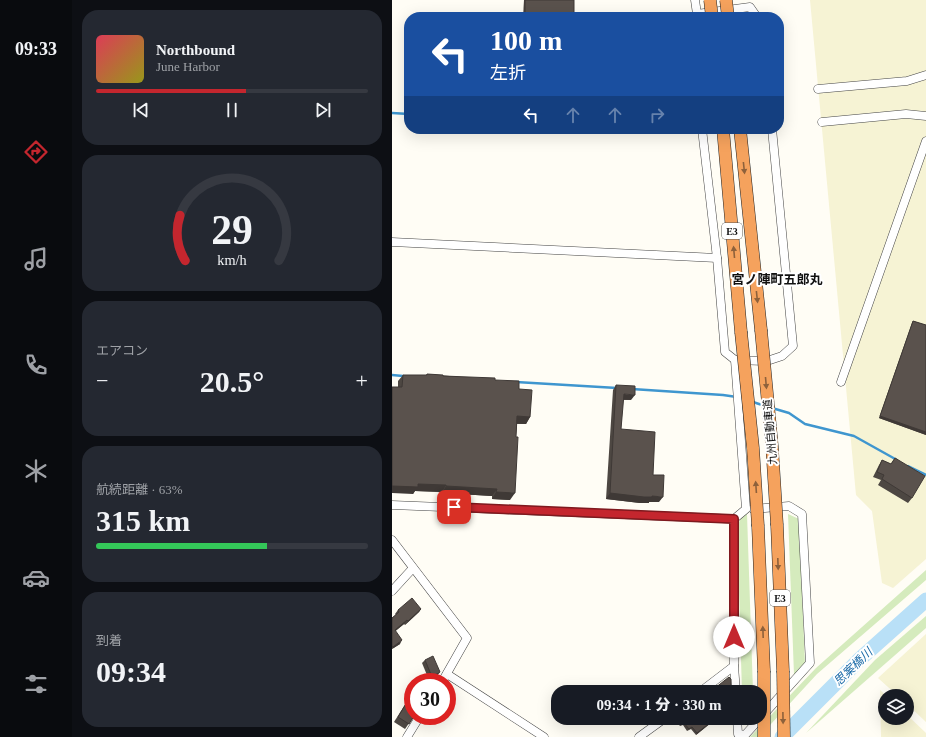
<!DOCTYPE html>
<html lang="ja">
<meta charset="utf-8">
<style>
body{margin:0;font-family:"Times New Roman","Noto Sans JP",serif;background:#242831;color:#f1f3f6;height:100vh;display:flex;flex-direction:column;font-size:15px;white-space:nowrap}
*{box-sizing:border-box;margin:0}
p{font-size:13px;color:#9ea1a6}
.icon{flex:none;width:22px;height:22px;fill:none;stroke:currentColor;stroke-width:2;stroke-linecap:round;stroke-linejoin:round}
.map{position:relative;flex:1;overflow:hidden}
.drawer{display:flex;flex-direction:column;gap:10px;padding:10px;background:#0d0f14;width:320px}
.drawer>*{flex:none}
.banner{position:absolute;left:12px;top:12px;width:380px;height:122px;border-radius:16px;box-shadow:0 4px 16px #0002;background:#1a4fa0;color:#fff;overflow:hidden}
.tools{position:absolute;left:486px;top:689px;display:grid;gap:8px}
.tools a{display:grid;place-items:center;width:36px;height:36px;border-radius:50%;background:#171b24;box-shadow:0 4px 16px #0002;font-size:20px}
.speed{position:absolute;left:12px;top:673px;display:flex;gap:8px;font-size:20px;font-weight:700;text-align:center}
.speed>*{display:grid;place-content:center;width:52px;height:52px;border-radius:50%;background:#171b24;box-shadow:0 4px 16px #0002;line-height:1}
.speed .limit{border:6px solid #d22;background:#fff;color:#111}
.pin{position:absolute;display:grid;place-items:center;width:34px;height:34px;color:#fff;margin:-17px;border-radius:8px;box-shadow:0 2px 6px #0006}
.me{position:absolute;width:44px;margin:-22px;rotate:0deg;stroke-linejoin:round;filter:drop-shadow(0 0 3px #0008)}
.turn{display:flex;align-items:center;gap:14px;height:84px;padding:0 20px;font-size:18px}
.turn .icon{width:52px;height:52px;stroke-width:2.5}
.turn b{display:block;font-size:28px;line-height:34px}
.lanes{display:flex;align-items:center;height:38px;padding:0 20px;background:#0003;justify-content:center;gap:20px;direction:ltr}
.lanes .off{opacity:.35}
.big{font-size:30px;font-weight:800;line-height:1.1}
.drawer .tile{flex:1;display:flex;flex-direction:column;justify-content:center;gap:6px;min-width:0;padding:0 14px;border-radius:16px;background:#242831}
.drawer .dial{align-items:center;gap:0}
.dial svg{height:104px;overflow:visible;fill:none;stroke:#363941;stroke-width:7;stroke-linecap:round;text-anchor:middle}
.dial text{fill:#f1f3f6;stroke:none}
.song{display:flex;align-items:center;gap:12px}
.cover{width:48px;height:48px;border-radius:6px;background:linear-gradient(135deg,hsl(350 70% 55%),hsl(60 70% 35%))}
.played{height:4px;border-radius:2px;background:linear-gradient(90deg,#c4262e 55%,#363941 55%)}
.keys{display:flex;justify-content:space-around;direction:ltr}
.heat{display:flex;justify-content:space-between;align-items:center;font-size:22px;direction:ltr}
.charge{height:6px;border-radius:3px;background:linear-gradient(90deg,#34c759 63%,#363941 0)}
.trip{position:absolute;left:159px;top:685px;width:216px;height:40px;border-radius:16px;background:#171b24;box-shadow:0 4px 16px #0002;font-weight:800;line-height:40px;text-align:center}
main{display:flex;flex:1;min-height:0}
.tab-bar{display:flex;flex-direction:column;width:72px;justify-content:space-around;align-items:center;background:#090b0e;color:#9ea1a6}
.tab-bar .icon{width:28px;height:28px}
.tab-bar .selected{color:#c4262e}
.tab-bar b{font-size:18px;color:#f1f3f6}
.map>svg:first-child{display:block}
.farmland{fill:#f6f3d4}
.green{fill:#d5ebbd}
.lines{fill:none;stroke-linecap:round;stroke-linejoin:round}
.stream{stroke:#3f96cf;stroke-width:2.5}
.river{stroke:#b9e0f7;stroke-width:15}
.minor-casing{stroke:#444;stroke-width:9}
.highway-casing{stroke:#222;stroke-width:13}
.minor{stroke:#fff;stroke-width:8}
.highway{stroke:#f5a25d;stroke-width:12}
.highway-bridge-casing{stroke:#222;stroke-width:13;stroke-linecap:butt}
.highway-bridge{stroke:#f5a25d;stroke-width:12}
.wall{fill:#4d4742}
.shaded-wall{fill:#3f3936}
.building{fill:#5a524d;stroke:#3f3936}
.oneway{fill:#8e613b}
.route-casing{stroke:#7f191e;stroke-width:10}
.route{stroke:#c4262e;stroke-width:7}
.labels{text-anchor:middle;stroke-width:4;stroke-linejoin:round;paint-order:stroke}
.shield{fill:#fff;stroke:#585858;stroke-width:1}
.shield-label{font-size:10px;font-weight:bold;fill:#111}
.street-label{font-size:11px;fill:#111;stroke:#fff}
.water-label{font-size:12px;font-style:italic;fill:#1768a6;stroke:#fff}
.quarter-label{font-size:13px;font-weight:bold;fill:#111;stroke:#fff}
</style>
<main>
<nav class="tab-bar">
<b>09:33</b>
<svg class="icon selected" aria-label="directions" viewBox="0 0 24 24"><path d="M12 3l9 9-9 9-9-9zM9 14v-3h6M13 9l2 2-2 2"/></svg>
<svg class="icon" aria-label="music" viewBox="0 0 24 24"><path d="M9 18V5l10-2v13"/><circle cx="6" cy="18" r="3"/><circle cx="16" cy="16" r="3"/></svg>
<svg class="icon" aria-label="phone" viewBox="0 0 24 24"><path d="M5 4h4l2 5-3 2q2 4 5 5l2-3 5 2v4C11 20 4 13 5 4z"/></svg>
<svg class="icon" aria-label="climate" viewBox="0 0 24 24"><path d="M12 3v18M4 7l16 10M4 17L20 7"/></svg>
<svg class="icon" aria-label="car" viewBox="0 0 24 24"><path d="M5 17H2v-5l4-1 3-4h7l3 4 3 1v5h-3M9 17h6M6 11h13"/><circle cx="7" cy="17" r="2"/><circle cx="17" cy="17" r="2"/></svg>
<svg class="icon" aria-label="filters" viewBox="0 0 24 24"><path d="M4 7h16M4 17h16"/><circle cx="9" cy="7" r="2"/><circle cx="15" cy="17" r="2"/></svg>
</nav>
<section class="drawer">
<div class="tile">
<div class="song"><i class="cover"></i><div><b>Northbound</b><p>June Harbor</p></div></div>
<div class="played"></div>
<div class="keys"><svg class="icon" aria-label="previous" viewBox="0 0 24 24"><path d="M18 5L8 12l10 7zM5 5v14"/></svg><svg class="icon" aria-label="pause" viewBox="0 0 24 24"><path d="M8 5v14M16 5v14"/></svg><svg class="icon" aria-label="next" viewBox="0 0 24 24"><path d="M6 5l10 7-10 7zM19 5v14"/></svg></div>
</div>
<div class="tile dial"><svg viewBox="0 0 100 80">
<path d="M14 69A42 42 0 1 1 86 69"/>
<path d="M14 69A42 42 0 0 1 10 34" stroke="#c4262e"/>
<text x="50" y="56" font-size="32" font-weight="700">29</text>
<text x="50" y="72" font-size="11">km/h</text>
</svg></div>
<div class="tile"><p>エアコン</p>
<div class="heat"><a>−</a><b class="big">20.5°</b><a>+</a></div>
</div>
<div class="tile"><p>航続距離 · 63%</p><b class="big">315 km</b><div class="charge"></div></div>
<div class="tile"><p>到着</p><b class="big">09:34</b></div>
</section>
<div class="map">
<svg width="534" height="737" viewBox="0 0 534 737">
<rect width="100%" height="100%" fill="#fffdf5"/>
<!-- farmland -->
<g class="farmland">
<path d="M418,0H534V559L501,588L490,583L480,511L464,495Z"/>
<path d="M534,634V722L515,704V696H506L486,678Z"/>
<path d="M488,690L495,696H493V718H515V715L534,733V737H489Z"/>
</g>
<!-- green -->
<g class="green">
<path d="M355,514L361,692H350L345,526L349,518Z"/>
<path d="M396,514L407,519L413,664L402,675Z"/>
<path d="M534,570V580L425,674L367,737H358L424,668Z"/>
<path d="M534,616V628L414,733L483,660Z"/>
</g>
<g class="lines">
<!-- stream -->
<g class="stream">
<path d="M0,113L17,114"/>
<path d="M0,375L11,376"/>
<path d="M124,382L225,388"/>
<path d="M240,389L331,395L345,397"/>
<path d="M361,402L373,406"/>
<path d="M380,408L397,413L413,424L462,436L505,460"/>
<path d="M516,466L534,475"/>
</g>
<!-- river -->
<path class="river" d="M390,737L469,658L534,600"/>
<!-- minor casing -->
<g class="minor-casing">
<g id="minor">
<path d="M303,0L305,14L304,17"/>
<path d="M305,14L358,7L365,17"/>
<path d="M426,89L515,81L534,75"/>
<path d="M430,122L514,114L534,116"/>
<path d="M310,129L325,258L333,352L343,360L375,361L390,356L401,346L380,129"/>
<path d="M0,242L325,258"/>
<path d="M343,360L354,509L342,519V666L344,692"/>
<path d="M449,382L534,141"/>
<path d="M0,505L342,519"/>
<path d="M0,540L75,638L50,682"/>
<path d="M0,591L21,568"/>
<path d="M55,674L152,737"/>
<path d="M308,692L342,666"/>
<path d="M345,718L346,734L353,735L418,663L410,514L397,506L361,509"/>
<path d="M15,737L28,716"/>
<path d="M247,737L273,718"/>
</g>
</g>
<!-- highway casing -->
<g class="highway-casing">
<g id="highway">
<path d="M331,129L349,332"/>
<path d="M348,129L369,330"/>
<path d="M385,525L391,671"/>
<path d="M366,526L372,671"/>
</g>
</g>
<!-- minor -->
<use href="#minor" class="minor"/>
<!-- highway -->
<use href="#highway" class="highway"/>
<!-- highway-bridge casing -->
<g class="highway-bridge-casing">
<g id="highway-bridge">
<path d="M318,0L320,17"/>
<path d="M334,0L336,17"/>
<path d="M369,330L380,446L385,525"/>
<path d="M349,332L361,448L366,526"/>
<path d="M391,671L392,737"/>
<path d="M372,737V671"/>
</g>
</g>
<!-- highway-bridge -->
<use href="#highway-bridge" class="highway-bridge"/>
</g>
<!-- wall -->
<g class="wall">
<path d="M132,0H182V17H131Z"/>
<path d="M521,321L534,325V435L487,418L520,323Z"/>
<path d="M35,374L103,380L127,389L138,417L134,424H125L118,500L100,499V496L50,493V492L23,491L21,494L6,387V381L11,375H34Z"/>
<path d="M224,385L239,400H231L229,429L261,475L267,502H257V503H248L214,499L221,390Z"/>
<path d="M503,458L520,498L516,503L486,485L489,480L481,477L487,465L490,460L499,464Z"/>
<path d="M29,609L27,612L13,625L12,624L3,631L8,644L0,649V618L4,615L3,614L6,610Z"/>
<path d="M33,660L45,676L37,680L30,663Z"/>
<path d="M21,692L22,716L13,729L2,722Z"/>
<path d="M285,718H325L304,735L299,729L295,731L291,725L288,726L283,720Z"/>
</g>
<!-- shaded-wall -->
<g class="shaded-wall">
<path d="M232,394L243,395L239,400L228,399Z"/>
<path d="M125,416L138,417L134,424L121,423Z"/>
<path d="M488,416L534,432V435L487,418Z"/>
<path d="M26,484L54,485L50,492L23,491L21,494L0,493V486Z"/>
<path d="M54,486L105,489L100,496L50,493Z"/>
<path d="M104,492L123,493L118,500L100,499Z"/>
<path d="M218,493L260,496L271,497L267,502H257V503H248L214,499Z"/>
<path d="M29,609L27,612L13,625L16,621Z"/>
<path d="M15,620L12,624L0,634L3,630Z"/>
<path d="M10,640L8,644L0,649L1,647Z"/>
<path d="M48,672L45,676L37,680L40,677Z"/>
<path d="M324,718H325L304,735L305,733Z"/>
</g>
<!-- building -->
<g class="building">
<rect x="133" y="0" width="49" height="17"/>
<path d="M521,321L534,325V432L488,416Z"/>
<path d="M35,374L51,375V376L103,378V380L127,381V389L140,390L138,417L125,416L124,437H126L123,493L104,492L105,489L54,486V485L26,484V487L0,486V387H10L11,375H35Z"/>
<path d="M224,385L243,386V395L232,394L229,429L263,432L261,475H272L271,497L260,496V497H252L218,493Z"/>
<path d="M503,458L533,476L520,498L490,479L492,475L485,472L490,460L499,464Z"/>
<path d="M20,598L29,609L16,621L15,620L3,630L10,640L1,647L0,646V618L7,612L6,610Z"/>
<path d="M41,656L48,672L40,677L33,660Z"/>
<path d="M337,677L339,679V685L337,687L340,690V692H318Z"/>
<path d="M21,692V716H22L17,724L6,717Z"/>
<path d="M285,718H324L305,733L300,727L297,729L292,723L290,724Z"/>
</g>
<!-- one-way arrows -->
<defs><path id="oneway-solid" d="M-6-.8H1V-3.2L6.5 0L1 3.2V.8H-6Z"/></defs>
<g class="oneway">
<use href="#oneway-solid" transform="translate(352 168) rotate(84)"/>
<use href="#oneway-solid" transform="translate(342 252) rotate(-95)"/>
<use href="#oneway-solid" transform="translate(365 297) rotate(84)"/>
<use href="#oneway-solid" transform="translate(374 383) rotate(85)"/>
<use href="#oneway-solid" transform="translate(364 487) rotate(-94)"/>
<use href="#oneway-solid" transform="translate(386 564) rotate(88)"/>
<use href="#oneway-solid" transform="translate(371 632) rotate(-92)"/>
<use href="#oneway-solid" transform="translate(391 718) rotate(89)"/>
</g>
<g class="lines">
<!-- route casing -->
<g class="route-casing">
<path id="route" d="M62,507L342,519V637"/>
</g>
<!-- route -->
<use href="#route" class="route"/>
</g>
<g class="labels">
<!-- shield labels -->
<g class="shield">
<rect x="330" y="223" width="20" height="16" rx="3"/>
<rect x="378" y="590" width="20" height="16" rx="3"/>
</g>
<g class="shield-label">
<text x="340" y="235">E3</text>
<text x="388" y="602">E3</text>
</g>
<!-- street labels -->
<g class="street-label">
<text transform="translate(378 432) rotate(-95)" y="4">九州自動車道</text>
</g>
<!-- water labels -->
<g class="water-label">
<text transform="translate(461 667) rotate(-44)" y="4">思案橋川</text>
</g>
<!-- quarter labels -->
<g class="quarter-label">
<text x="385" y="284">宮ノ陣町五郎丸</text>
</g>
</g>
</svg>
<div class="tools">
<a><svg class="icon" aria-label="layers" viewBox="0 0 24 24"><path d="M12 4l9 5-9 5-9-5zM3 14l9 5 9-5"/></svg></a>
</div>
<div class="speed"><div class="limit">30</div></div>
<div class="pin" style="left:62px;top:507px;background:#d93025"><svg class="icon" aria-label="arrive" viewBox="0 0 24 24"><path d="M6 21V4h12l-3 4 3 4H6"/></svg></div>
<svg class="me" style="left:342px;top:637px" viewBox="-20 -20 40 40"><circle r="19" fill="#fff"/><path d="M0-13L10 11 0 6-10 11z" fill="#c4262e"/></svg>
<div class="trip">09:34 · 1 分 · 330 m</div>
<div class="banner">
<div class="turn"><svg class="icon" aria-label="left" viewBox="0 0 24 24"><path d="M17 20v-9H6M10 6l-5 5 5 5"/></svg><div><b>100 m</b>左折</div></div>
<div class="lanes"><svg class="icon" aria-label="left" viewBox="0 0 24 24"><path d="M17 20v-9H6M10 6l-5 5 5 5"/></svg><svg class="icon off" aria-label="ahead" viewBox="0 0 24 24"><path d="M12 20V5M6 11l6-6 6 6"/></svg><svg class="icon off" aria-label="ahead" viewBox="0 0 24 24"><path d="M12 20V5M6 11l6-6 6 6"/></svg><svg class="icon off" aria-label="right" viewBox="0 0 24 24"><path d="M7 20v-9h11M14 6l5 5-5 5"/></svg></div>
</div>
</div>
</main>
